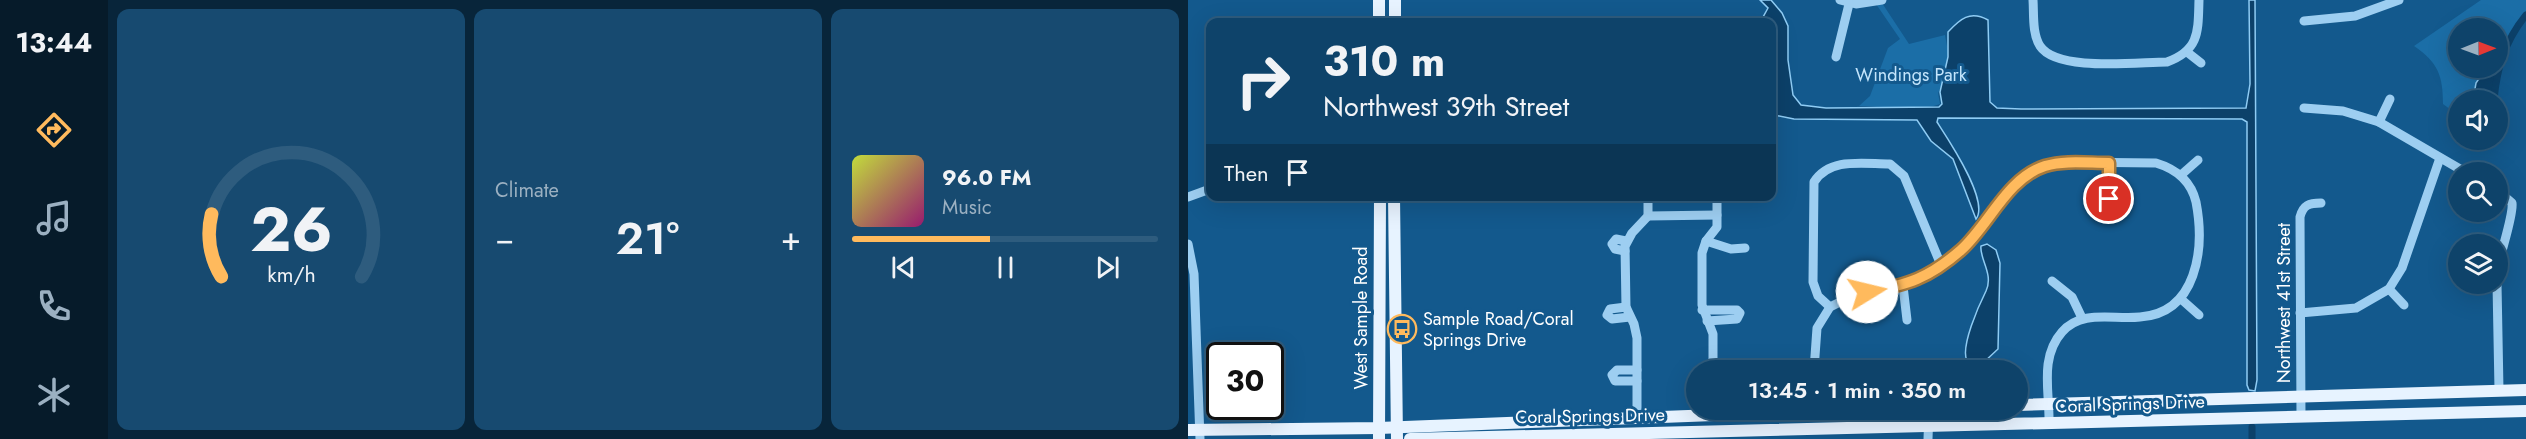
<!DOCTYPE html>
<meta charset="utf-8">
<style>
body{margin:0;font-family:Jost,sans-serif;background:#174a70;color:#f1f3f6;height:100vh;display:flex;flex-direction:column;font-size:22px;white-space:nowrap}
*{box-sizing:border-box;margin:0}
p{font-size:20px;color:#9bb0c1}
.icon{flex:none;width:33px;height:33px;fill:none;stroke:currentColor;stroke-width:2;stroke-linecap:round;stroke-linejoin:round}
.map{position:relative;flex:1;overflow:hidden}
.details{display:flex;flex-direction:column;gap:9px;padding:9px;background:#08253a;width:1080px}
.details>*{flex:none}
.hud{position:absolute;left:18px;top:18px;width:570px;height:183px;border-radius:12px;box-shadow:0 6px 24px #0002,0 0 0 2px #2e5c7e;background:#0e436a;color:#f1f3f6;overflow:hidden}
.needle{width:39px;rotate:89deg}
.fabs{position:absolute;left:1260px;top:18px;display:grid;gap:12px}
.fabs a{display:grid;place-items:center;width:60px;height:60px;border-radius:50%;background:#0e436a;box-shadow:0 6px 24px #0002,0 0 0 2px #2e5c7e;font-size:30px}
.speed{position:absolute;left:18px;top:342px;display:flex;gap:12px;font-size:30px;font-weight:700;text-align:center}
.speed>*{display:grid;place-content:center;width:78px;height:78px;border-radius:50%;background:#0e436a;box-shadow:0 6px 24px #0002,0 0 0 2px #2e5c7e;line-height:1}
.speed .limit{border:3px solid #111;border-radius:9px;background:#fff;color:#111}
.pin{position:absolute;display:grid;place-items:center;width:51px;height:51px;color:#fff;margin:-26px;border:3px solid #fff;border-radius:50%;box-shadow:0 2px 6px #0007}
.me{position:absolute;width:66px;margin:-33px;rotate:81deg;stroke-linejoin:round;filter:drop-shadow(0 0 4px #0008)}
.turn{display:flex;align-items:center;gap:21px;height:126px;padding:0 18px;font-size:27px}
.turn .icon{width:78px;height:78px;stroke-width:2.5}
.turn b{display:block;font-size:42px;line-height:51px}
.then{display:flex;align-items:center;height:57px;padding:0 18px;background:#0003;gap:12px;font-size:22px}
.big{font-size:45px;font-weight:600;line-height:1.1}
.details .card{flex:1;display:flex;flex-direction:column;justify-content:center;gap:9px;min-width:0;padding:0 21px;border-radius:12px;background:#174a70}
.details .dial{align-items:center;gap:0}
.dial svg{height:156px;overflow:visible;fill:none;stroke:#2e5c7e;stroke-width:7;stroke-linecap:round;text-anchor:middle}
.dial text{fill:#f1f3f6;stroke:none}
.song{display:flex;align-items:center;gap:18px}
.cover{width:72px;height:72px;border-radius:9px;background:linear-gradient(135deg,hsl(70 70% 55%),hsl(320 70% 35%))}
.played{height:6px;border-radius:3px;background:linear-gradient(90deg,#ffba5d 45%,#2e5c7e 45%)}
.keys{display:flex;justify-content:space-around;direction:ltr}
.heat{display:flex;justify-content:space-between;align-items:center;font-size:33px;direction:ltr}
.details .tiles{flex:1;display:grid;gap:9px;grid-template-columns:repeat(3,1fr)}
.trip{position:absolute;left:498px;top:360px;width:342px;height:60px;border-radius:30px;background:#0e436a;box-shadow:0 6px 24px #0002,0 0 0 2px #2e5c7e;font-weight:600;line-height:60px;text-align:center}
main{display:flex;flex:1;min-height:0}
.dock{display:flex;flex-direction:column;width:108px;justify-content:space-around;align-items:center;background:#061b2a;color:#9bb0c1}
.dock .icon{width:42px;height:42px}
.dock .selected{color:#ffba5d}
.dock b{font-size:27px;color:#f1f3f6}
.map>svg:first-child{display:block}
.green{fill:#1b6ea7}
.water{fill:#0c416a;stroke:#8fccf4;stroke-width:1.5}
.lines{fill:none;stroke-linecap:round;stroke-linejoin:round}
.canal{stroke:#0c416a;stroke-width:7}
.minor{stroke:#9dcef1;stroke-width:9}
.major{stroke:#e7f3ff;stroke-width:12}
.route-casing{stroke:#a6793c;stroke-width:15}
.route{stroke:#ffba5d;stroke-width:10}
.labels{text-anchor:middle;stroke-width:6;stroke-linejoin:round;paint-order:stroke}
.park-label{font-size:18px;fill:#c4e5fc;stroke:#13598d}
.street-label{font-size:18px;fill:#fff;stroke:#13598d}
.poi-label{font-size:18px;fill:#fff;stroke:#13598d;text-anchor:start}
</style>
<main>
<nav class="dock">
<b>13:44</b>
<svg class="icon selected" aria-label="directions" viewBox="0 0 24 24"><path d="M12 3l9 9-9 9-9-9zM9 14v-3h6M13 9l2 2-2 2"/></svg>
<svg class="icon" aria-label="music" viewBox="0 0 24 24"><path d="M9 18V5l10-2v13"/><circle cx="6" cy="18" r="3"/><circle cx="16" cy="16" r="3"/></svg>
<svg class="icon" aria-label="phone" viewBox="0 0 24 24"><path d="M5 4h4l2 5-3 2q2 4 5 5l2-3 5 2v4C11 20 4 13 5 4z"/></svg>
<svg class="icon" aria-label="climate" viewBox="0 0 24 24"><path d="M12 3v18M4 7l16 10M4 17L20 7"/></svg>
</nav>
<section class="details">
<div class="tiles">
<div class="card dial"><svg viewBox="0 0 100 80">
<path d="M14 69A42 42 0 1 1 86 69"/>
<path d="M14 69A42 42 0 0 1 9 37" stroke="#ffba5d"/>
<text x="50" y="56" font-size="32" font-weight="700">26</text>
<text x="50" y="72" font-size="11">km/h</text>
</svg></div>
<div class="card"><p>Climate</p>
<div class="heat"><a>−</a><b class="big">21°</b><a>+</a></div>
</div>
<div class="card">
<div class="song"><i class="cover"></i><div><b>96.0 FM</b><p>Music</p></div></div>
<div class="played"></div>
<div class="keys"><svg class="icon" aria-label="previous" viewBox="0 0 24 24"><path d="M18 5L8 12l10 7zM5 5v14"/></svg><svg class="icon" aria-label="pause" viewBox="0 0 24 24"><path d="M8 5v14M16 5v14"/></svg><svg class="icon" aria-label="next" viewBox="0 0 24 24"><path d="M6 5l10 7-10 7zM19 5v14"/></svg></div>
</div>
</div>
</section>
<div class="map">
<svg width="1338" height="439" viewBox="0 0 1338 439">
<rect width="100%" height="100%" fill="#13598d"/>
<!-- green -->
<g class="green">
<path d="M1293,0H1338V15L1310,51V28H1270V68H1298L1288,83L1285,100H1270V115L1255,104C1255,76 1250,62 1226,46Z"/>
<path d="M694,3L721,44L757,35L761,57L755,75L756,81L750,93L752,104C733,112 693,106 671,106L682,96L700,48L712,39L688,4Z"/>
</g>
<!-- water -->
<g class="water">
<path d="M572,0H583L594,13L600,26V60L605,95L613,105L638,108L751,107L754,104L752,92L760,57V32C772,19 782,10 800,20L802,102L809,108L833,109L1058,108L1062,84L1061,0H1067L1069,380L1067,391L1061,390L1059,385V122L1054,119L750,118L749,122C760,139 802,201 788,219L765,159L743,141L729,120L606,119L586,115L584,22H558L575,17L580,8Z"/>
<path d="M1323,35L1313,58L1306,100H1285L1288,83L1298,68H1310V51Z"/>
<path d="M799,244L808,250L812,263L810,349L796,362L785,364L779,361C772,347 791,305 798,291C806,274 791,258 793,246Z"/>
</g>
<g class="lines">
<!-- canal -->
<g class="canal">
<path d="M1306,100C1309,67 1317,41 1338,15"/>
<path d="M1064,427V439"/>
</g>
<!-- minor -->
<g class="minor">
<path d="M652,0L668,4L694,0"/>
<path d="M845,0C846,15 844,33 852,46C869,72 949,62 979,62C1012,50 1010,31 1011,0"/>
<path d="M1116,21L1167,16L1211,0"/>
<path d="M999,52L1013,63"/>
<path d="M648,57L661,4"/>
<path d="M1202,99L1191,122L1277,172"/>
<path d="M1116,108L1155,111L1191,122"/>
<path d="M921,163V216"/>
<path d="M993,175L1010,160"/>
<path d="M1310,191L1324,203C1326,215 1312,253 1310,269"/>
<path d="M0,197L22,189"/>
<path d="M460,216L529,215"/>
<path d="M518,241L543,249L557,248"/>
<path d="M0,244L6,274L12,439"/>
<path d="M437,251L427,249L424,244L428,239L438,241"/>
<path d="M864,281L884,297L894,318"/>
<path d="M1309,284L1311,390"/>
<path d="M715,286L719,320"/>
<path d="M1201,289L1216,305"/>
<path d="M993,299L1011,315"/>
<path d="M438,307L422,309L419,315L424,319L442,317"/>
<path d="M642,307L630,296L625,282L626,182C642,157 675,164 702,164L716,176L753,265"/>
<path d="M514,310H549L552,313L549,319L519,321"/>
<path d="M1112,313L1168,308L1201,289L1214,268L1252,158"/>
<path d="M525,368L555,370"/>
<path d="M525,370V334L514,305V253L518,241L529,227V196"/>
<path d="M626,370L629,328L642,307L666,295L715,286L742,273L774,249L837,176L855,167L876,162L968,163C988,169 1003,181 1008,202C1017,249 1009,313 952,317C925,320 894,309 874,332C851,358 862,393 861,424"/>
<path d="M449,381H427L424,375L429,370H449"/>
<path d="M1113,417L1112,217C1115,205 1121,203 1133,203"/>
<path d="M449,418V338L446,324L438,307L437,246L444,233L460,216V196"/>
<path d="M740,439L741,410"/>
</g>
<!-- major -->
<g class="major">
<path d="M191,0V22"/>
<path d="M207,0V22"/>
<path d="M206,196L209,439"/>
<path d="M830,405L1338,390"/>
<path d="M0,430L191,428L654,410"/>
<path d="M191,439L192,196"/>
<path d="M222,439L1338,411"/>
</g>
</g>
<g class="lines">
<!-- route casing -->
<g class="route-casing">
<path id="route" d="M679,292C720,285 741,278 773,250C801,225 819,178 857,166C877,160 899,163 921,163V199"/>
</g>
<!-- route -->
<use href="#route" class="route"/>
</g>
<!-- icons -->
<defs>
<g id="bus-ring" transform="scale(1.5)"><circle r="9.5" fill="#13598d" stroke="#ffba5d" stroke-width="1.5"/><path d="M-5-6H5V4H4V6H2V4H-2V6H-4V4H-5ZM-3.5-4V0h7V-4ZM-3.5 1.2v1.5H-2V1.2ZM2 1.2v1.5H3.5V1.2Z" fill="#ffba5d"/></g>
</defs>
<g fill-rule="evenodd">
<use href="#bus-ring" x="214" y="329"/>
</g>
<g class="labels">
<!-- park labels -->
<g class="park-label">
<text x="723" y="81">Windings Park</text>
</g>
<!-- street labels -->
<g class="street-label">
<text transform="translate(1096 303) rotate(-90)" y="6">Northwest 41st Street</text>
<text transform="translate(173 318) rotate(-90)" y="6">West Sample Road</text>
<text transform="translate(942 404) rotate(-2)" y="6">Coral Springs Drive</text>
<text transform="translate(402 416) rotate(-1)" y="6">Coral Springs Drive</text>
</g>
<!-- poi labels -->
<g class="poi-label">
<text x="235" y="325">Sample Road/Coral<tspan x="235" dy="21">Springs Drive</tspan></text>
</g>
</g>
</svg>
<div class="fabs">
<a><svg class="needle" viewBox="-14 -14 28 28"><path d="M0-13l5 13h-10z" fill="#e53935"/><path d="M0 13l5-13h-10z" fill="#9bb0c1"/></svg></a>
<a><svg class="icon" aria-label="sound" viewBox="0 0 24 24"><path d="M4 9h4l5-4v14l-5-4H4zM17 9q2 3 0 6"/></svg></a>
<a><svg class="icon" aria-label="search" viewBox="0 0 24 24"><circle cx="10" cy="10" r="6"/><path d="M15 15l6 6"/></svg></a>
<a><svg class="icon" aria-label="layers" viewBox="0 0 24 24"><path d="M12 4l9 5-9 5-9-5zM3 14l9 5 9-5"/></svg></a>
</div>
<div class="speed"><div class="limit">30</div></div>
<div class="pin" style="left:921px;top:199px;background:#d93025"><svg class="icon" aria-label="arrive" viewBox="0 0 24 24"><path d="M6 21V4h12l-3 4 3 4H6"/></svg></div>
<svg class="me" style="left:679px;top:292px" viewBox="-20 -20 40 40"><circle r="19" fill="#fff"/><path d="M0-13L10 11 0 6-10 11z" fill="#ffba5d"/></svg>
<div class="trip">13:45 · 1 min · 350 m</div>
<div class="hud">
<div class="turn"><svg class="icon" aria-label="right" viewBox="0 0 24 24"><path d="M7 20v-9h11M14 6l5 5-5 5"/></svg><div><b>310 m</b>Northwest 39th Street</div></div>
<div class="then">Then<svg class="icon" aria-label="arrive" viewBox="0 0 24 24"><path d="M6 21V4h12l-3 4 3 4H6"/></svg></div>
</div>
</div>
</main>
